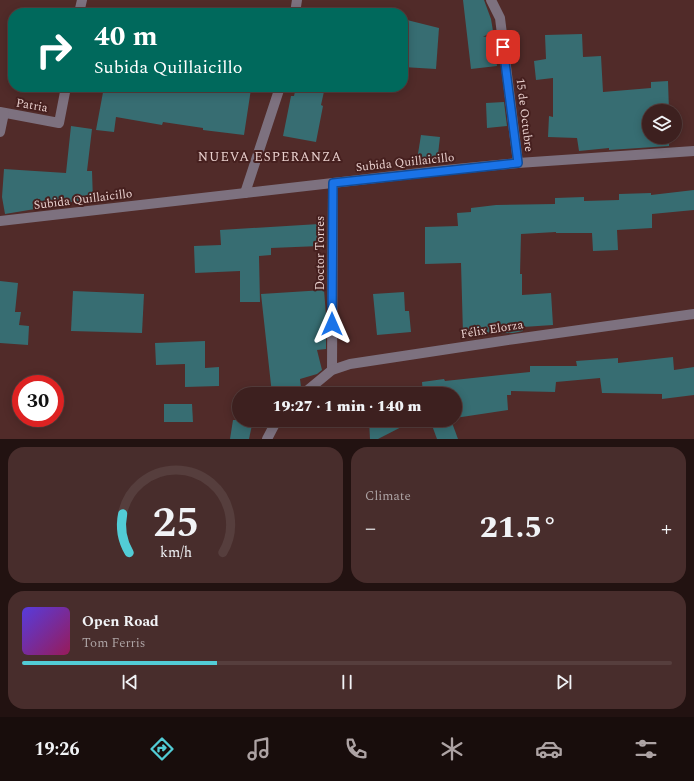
<!DOCTYPE html>
<meta charset="utf-8">
<style>
body{margin:0;font-family:Spectral,serif;background:#482d2c;color:#f1f3f6;height:100vh;display:flex;flex-direction:column;font-size:15px;white-space:nowrap}
*{box-sizing:border-box;margin:0}
p{font-size:13px;color:#ada3a4}
.icon{flex:none;width:22px;height:22px;fill:none;stroke:currentColor;stroke-width:2;stroke-linecap:round;stroke-linejoin:round}
.map{position:relative;height:439px;overflow:hidden}
.details{display:flex;flex-direction:column;gap:8px;padding:8px;background:#221211;flex:1}
.details>*{flex:none}
.guide{position:absolute;left:8px;top:8px;width:400px;height:84px;border-radius:16px;box-shadow:0 2px 10px #0003,0 0 0 1px #563e3d;background:#00695c;color:#fff;overflow:hidden}
.fabs{position:absolute;left:642px;top:104px;display:grid;gap:8px}
.fabs a{display:grid;place-items:center;width:40px;height:40px;border-radius:50%;background:#3d201f;box-shadow:0 2px 10px #0003,0 0 0 1px #563e3d;font-size:20px}
.speed{position:absolute;left:12px;top:375px;display:flex;gap:8px;font-size:20px;font-weight:700;text-align:center}
.speed>*{display:grid;place-content:center;width:52px;height:52px;border-radius:50%;background:#3d201f;box-shadow:0 2px 10px #0003,0 0 0 1px #563e3d;line-height:1}
.speed .limit{border:6px solid #d22;background:#fff;color:#111}
.pin{position:absolute;display:grid;place-items:center;width:34px;height:34px;color:#fff;margin:-17px;border-radius:8px;box-shadow:0 2px 6px #0006}
.me{position:absolute;width:44px;margin:-22px;rotate:0deg;stroke-linejoin:round;filter:drop-shadow(0 0 3px #0008)}
.turn{display:flex;align-items:center;gap:14px;height:84px;padding:0 20px;font-size:18px}
.turn .icon{width:52px;height:52px;stroke-width:2.5}
.turn b{display:block;font-size:28px;line-height:34px}
.big{font-size:30px;font-weight:800;line-height:1.1}
.details .widget{flex:1;display:flex;flex-direction:column;justify-content:center;gap:6px;min-width:0;padding:0 14px;border-radius:16px;background:#482d2c}
.details .dial{align-items:center;gap:0}
.dial svg{height:104px;overflow:visible;fill:none;stroke:#563e3d;stroke-width:7;stroke-linecap:round;text-anchor:middle}
.dial text{fill:#f1f3f6;stroke:none}
.song{display:flex;align-items:center;gap:12px}
.cover{width:48px;height:48px;border-radius:6px;background:linear-gradient(135deg,hsl(250 70% 55%),hsl(330 70% 35%))}
.played{height:4px;border-radius:2px;background:linear-gradient(90deg,#52ccd6 30%,#563e3d 30%)}
.keys{display:flex;justify-content:space-around;direction:ltr}
.heat{display:flex;justify-content:space-between;align-items:center;font-size:22px;direction:ltr}
.details .tiles{flex:1;display:grid;gap:8px;grid-template-columns:1fr 1fr}
.widget:last-child{grid-column:span 2}
.trip{position:absolute;left:232px;top:387px;width:230px;height:40px;border-radius:20px;background:#3d201f;box-shadow:0 2px 10px #0003,0 0 0 1px #563e3d;font-weight:800;line-height:40px;text-align:center}
.dock{display:flex;height:64px;justify-content:space-around;align-items:center;background:#180d0c;color:#ada3a4}
.dock .icon{width:28px;height:28px}
.dock .current{color:#52ccd6}
.dock b{font-size:18px;color:#f1f3f6}
.map>svg:first-child{display:block}
.building{fill:#376d72}
.lines{fill:none;stroke-linecap:round;stroke-linejoin:round}
.minor{stroke:#7d717f;stroke-width:10}
.route-casing{stroke:#114b97;stroke-width:10}
.route{stroke:#1a73e8;stroke-width:7}
.labels{text-anchor:middle;stroke-width:4;stroke-linejoin:round;paint-order:stroke}
.street-label{font-size:12px;fill:#e9d0ce;stroke:#46201f}
.neighbourhood-label{font-size:13px;letter-spacing:1px;fill:#e9d0ce;stroke:#46201f}
</style>
<div class="map">
<svg width="694" height="439" viewBox="0 0 694 439">
<rect width="100%" height="100%" fill="#512b29"/>
<!-- building -->
<g class="building">
<path d="M463,0H484L491,19L493,31L483,37L493,36L497,66L471,69Z"/>
<path d="M403,19L439,28L436,69L403,67Z"/>
<path d="M582,34L583,57L601,56L603,92L651,88V82L668,81L669,111H649V137H669V146L609,150V148L579,151L577,138L548,137L549,116L553,117V78L536,80L534,61L546,59L545,35Z"/>
<path d="M104,87H238L251,89L244,135L203,130V128L163,122L162,125L116,117L114,132L96,130Z"/>
<path d="M296,87H325L321,105L323,106L316,142L283,136L291,96H294Z"/>
<path d="M504,102L507,126L487,128L486,103Z"/>
<path d="M71,126L92,129L87,171H92L93,201L46,203L47,207L5,214L2,197L4,169L66,173Z"/>
<path d="M421,135L440,137L437,163L417,160Z"/>
<path d="M694,190V210L652,214V228L617,230L618,250L593,251L592,233H556V232L521,234L520,274H522V295L551,293L553,325L523,327V331L513,333L463,334L461,263L425,264V227L458,226L457,213L471,212V208L496,205L555,204V198L584,197V201L619,200V194L651,193V195Z"/>
<path d="M319,224L320,246L271,248V255L259,256L260,302H240V271L195,273L194,246L221,245L220,230Z"/>
<path d="M0,281L18,283L15,312H21L19,325L29,326L28,345L0,343Z"/>
<path d="M324,290L326,315V349L317,350L322,370L317,374L300,379L301,387L297,393L272,394L261,294Z"/>
<path d="M73,291L144,294L142,333L71,331Z"/>
<path d="M404,292L405,311H409L411,332L377,335L373,294Z"/>
<path d="M205,341V368L219,367V386L185,387V364L156,365L155,343Z"/>
<path d="M673,357L674,370L694,367V395L662,399V394L602,393L600,378L556,382L555,392L511,391V395H507L508,410L455,418V394H423L422,382L444,379L445,381L530,372V366H577L576,361L618,358V363Z"/>
<path d="M164,404H192L193,422H164Z"/>
<path d="M233,420H253L249,439H230Z"/>
<path d="M369,420H415L378,439H370Z"/>
<path d="M430,420H451L458,439H437Z"/>
</g>
<g class="lines">
<!-- minor -->
<g class="minor">
<path d="M491,0L500,18L518,163"/>
<path d="M79,13L82,0"/>
<path d="M295,13L297,0"/>
<path d="M0,112L59,123L66,87"/>
<path d="M0,132L4,113"/>
<path d="M245,193L280,87"/>
<path d="M0,221L446,170L518,163L694,151"/>
<path d="M332,370L333,183"/>
<path d="M303,394L332,370L350,364L515,339L694,314"/>
<path d="M267,439L277,420"/>
</g>
</g>
<g class="lines">
<!-- route casing -->
<g class="route-casing">
<path id="route" d="M332,324L333,183L518,163L503,47"/>
</g>
<!-- route -->
<use href="#route" class="route"/>
</g>
<g class="labels">
<!-- street labels -->
<g class="street-label">
<text transform="translate(32 105) rotate(10)" y="4">Patria</text>
<text transform="translate(525 115) rotate(83)" y="4">15 de Octubre</text>
<text transform="translate(405 162) rotate(-6)" y="4">Subida Quillaicillo</text>
<text transform="translate(83 199) rotate(-7)" y="4">Subida Quillaicillo</text>
<text transform="translate(320 253) rotate(-90)" y="4">Doctor Torres</text>
<text transform="translate(492 329) rotate(-9)" y="4">Félix Elorza</text>
</g>
<!-- neighbourhood labels -->
<g class="neighbourhood-label">
<text x="270" y="161">NUEVA ESPERANZA</text>
</g>
</g>
</svg>
<div class="fabs">
<a><svg class="icon" aria-label="layers" viewBox="0 0 24 24"><path d="M12 4l9 5-9 5-9-5zM3 14l9 5 9-5"/></svg></a>
</div>
<div class="speed"><div class="limit">30</div></div>
<div class="pin" style="left:503px;top:47px;background:#d93025"><svg class="icon" aria-label="arrive" viewBox="0 0 24 24"><path d="M6 21V4h12l-3 4 3 4H6"/></svg></div>
<svg class="me" style="left:332px;top:324px" viewBox="-20 -20 40 40"><path d="M0-17L14 15 0 8-14 15z" fill="#1a73e8" stroke="#fff" stroke-width="4"/></svg>
<div class="trip">19:27 · 1 min · 140 m</div>
<div class="guide">
<div class="turn"><svg class="icon" aria-label="right" viewBox="0 0 24 24"><path d="M7 20v-9h11M14 6l5 5-5 5"/></svg><div><b>40 m</b>Subida Quillaicillo</div></div>
</div>
</div>
<section class="details">
<div class="tiles">
<div class="widget dial"><svg viewBox="0 0 100 80">
<path d="M14 69A42 42 0 1 1 86 69"/>
<path d="M14 69A42 42 0 0 1 9 39" stroke="#52ccd6"/>
<text x="50" y="56" font-size="32" font-weight="700">25</text>
<text x="50" y="72" font-size="11">km/h</text>
</svg></div>
<div class="widget"><p>Climate</p>
<div class="heat"><a>−</a><b class="big">21.5°</b><a>+</a></div>
</div>
<div class="widget">
<div class="song"><i class="cover"></i><div><b>Open Road</b><p>Tom Ferris</p></div></div>
<div class="played"></div>
<div class="keys"><svg class="icon" aria-label="previous" viewBox="0 0 24 24"><path d="M18 5L8 12l10 7zM5 5v14"/></svg><svg class="icon" aria-label="pause" viewBox="0 0 24 24"><path d="M8 5v14M16 5v14"/></svg><svg class="icon" aria-label="next" viewBox="0 0 24 24"><path d="M6 5l10 7-10 7zM19 5v14"/></svg></div>
</div>
</div>
</section>
<nav class="dock">
<b>19:26</b>
<svg class="icon current" aria-label="directions" viewBox="0 0 24 24"><path d="M12 3l9 9-9 9-9-9zM9 14v-3h6M13 9l2 2-2 2"/></svg>
<svg class="icon" aria-label="music" viewBox="0 0 24 24"><path d="M9 18V5l10-2v13"/><circle cx="6" cy="18" r="3"/><circle cx="16" cy="16" r="3"/></svg>
<svg class="icon" aria-label="phone" viewBox="0 0 24 24"><path d="M5 4h4l2 5-3 2q2 4 5 5l2-3 5 2v4C11 20 4 13 5 4z"/></svg>
<svg class="icon" aria-label="climate" viewBox="0 0 24 24"><path d="M12 3v18M4 7l16 10M4 17L20 7"/></svg>
<svg class="icon" aria-label="car" viewBox="0 0 24 24"><path d="M5 17H2v-5l4-1 3-4h7l3 4 3 1v5h-3M9 17h6M6 11h13"/><circle cx="7" cy="17" r="2"/><circle cx="17" cy="17" r="2"/></svg>
<svg class="icon" aria-label="filters" viewBox="0 0 24 24"><path d="M4 7h16M4 17h16"/><circle cx="9" cy="7" r="2"/><circle cx="15" cy="17" r="2"/></svg>
</nav>
